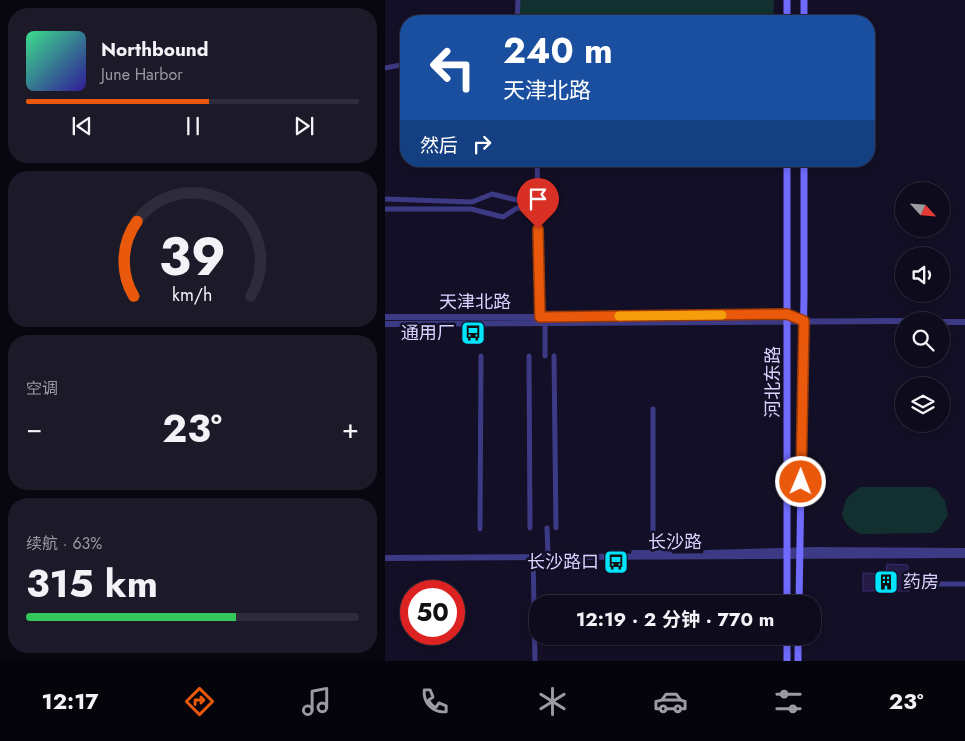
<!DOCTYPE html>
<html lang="zh">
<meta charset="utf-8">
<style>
body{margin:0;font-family:Jost,"Noto Sans SC",sans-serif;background:#1c1929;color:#f1f3f6;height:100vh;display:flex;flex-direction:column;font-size:19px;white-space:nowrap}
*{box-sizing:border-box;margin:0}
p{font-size:16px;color:#9b9ba3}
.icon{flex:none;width:28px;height:28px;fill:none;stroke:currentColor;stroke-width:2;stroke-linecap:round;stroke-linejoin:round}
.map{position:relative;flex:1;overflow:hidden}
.sheet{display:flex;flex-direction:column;gap:8px;padding:8px;background:#08060f;width:385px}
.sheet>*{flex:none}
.banner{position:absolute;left:15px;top:15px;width:475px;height:152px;border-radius:20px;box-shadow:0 2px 8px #0003,0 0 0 1px #2e2b3b;background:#1a4fa0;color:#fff;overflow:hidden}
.needle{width:32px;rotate:116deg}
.buttons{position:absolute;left:510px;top:182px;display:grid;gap:10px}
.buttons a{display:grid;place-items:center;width:55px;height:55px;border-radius:50%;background:#0e0b1c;box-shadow:0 2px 8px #0003,0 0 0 1px #2e2b3b;font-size:25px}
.speed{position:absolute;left:15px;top:580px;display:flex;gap:10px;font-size:25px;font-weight:700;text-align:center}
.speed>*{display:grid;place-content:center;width:65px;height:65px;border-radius:50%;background:#0e0b1c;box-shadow:0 2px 8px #0003,0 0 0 1px #2e2b3b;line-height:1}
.speed .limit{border:8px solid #d22;background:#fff;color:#111}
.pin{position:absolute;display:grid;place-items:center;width:42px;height:42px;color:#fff;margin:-51px -21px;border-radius:50% 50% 50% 0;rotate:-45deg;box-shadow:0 0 5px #0007}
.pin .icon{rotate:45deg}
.me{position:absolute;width:55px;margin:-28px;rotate:1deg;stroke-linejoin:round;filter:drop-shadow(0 0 4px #0008)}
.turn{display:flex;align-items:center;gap:18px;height:105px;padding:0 20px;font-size:22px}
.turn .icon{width:65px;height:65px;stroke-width:2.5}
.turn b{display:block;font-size:35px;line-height:42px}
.then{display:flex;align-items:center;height:48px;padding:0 20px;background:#0003;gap:10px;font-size:19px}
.big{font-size:38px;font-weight:700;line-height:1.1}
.sheet .tile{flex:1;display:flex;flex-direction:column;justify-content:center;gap:8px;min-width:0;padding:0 18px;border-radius:20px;background:#1c1929}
.sheet .dial{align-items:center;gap:0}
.dial svg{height:130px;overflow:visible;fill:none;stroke:#2e2b3b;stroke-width:7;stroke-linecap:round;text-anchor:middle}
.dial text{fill:#f1f3f6;stroke:none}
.song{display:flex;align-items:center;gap:15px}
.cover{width:60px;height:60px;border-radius:8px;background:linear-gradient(135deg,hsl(150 70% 55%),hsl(250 70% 35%))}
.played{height:5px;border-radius:2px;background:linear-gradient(90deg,#ea580c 55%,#2e2b3b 55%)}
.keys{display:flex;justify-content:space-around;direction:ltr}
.heat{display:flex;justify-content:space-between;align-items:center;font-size:28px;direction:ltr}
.charge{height:8px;border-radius:4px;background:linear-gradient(90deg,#34c759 63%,#2e2b3b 0)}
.trip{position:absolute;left:144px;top:595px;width:292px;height:50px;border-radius:20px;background:#0e0b1c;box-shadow:0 2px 8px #0003,0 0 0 1px #2e2b3b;font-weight:700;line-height:50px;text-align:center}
.tabs{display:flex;height:80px;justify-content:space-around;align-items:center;background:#06040b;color:#9b9ba3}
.tabs .icon{width:35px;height:35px}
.tabs .current{color:#ea580c}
.tabs b{font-size:22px;color:#f1f3f6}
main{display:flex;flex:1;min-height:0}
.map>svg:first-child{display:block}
.green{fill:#12302f}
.building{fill:#241b47;stroke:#3b2d73}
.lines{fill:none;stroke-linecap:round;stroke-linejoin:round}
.minor{stroke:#3d3a85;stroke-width:5}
.tertiary{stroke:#3d3a85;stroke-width:6}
.secondary{stroke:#6f6bff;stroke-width:7}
.route-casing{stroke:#983908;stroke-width:12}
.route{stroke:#ea580c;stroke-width:9}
.slow{stroke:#f59e0b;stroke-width:9}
.labels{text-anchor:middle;stroke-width:5;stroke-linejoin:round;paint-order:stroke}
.street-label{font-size:18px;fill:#d9d4ff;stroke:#130f26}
.poi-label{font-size:18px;fill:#d9d4ff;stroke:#130f26;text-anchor:end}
</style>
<main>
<section class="sheet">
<div class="tile">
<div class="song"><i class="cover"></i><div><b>Northbound</b><p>June Harbor</p></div></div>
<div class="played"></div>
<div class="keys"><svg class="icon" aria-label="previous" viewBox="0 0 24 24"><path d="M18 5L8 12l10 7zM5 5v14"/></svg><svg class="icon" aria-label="pause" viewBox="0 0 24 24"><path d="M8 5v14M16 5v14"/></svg><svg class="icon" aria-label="next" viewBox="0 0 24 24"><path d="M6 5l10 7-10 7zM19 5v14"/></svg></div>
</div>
<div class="tile dial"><svg viewBox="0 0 100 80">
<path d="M14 69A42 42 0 1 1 86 69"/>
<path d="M14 69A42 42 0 0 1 16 23" stroke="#ea580c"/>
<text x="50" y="56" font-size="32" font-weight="700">39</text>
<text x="50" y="72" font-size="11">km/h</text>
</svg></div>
<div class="tile"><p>空调</p>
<div class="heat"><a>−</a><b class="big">23°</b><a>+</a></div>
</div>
<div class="tile"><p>续航 · 63%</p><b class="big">315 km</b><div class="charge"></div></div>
</section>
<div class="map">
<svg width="580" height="661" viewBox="0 0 580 661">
<rect width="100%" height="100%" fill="#130f26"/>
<!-- green -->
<g class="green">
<path d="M134,0H389L388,21L134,18Z"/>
<path d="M475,487H545L551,489L560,501L563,515L555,528L548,533L476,534C466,530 459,524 457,514L461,499Z"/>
</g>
<!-- building -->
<path class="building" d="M502,564L523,565L524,591H478V573L501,574Z"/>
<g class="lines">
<!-- minor -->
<g class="minor">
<path d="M132,21L133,0"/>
<path d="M0,68L21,64"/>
<path d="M152,161L156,320"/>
<path d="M0,199L87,202L107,194L132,200L152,202"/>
<path d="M0,209H86L118,217L132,208L153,210"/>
<path d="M144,356L145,528"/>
<path d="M160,356V323"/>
<path d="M169,356L171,528"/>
<path d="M268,409V553"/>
<path d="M162,528L163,555"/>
<path d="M95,529L96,356"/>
<path d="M148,555L150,661"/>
<path d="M532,584H580"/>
</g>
<!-- tertiary -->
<g class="tertiary">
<path d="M0,317H155L402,314L418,320"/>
<path d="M556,322H580"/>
<path d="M0,324L519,321"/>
<path d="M249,553H284"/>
<path d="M321,553L430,550L580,551"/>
<path d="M0,558L580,555"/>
</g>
<!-- secondary -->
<g class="secondary">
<path d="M402,0V21"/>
<path d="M419,0V21"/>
<path d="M402,161V604"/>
<path d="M414,604L419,296V161"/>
<path d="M402,661V636"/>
<path d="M413,661V636"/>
</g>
</g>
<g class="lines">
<!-- route casing -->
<g class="route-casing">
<path id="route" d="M153,229L155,317L402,314L419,321L416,482"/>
</g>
<!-- route -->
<use href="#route" class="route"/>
<!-- slow -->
<path class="slow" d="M234,316L337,315"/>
</g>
<!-- icons -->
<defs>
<g id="bus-square" transform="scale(1.25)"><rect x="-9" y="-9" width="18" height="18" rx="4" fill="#00e5ff" stroke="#130f26"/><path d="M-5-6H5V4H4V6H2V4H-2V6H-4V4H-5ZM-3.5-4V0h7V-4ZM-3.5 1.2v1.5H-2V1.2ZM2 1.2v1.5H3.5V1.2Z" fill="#111"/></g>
<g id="building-square" transform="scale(1.25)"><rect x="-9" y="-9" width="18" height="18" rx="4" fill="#00e5ff" stroke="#130f26"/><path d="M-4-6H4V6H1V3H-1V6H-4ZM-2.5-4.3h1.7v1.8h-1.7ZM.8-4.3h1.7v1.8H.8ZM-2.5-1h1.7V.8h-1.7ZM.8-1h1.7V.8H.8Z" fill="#111"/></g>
</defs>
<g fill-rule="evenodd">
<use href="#bus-square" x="88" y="333"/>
<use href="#bus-square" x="231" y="562"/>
<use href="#building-square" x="501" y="582"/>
</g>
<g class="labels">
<!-- street labels -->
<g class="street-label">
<text x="90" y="308">天津北路</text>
<text transform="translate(388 382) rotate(-90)" y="6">河北东路</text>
<text x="290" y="548">长沙路</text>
</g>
<!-- poi labels -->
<g class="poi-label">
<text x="70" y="339">通用厂</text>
<text x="214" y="568">长沙路口</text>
<text x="518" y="588" text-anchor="start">药房</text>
</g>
</g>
</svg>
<div class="buttons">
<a><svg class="needle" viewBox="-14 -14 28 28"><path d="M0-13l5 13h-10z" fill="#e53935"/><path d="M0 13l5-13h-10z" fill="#9b9ba3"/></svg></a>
<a><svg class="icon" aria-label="sound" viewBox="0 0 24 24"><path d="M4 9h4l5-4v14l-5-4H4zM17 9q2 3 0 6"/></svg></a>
<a><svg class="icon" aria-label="search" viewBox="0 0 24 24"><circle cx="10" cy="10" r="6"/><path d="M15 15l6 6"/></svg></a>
<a><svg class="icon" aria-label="layers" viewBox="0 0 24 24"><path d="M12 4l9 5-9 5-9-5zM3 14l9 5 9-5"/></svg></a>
</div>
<div class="speed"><div class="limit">50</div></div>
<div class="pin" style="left:153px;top:229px;background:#d93025"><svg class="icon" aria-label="arrive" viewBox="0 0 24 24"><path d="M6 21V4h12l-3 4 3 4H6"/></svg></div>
<svg class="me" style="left:416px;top:482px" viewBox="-20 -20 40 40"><circle r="17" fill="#ea580c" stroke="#fff" stroke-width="3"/><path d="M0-11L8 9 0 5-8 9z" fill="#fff"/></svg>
<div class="trip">12:19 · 2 分钟 · 770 m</div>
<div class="banner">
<div class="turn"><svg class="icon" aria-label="left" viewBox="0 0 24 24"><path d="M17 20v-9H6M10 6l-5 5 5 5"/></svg><div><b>240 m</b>天津北路</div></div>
<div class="then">然后<svg class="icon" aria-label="right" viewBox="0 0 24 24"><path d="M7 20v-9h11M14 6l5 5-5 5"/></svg></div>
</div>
</div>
</main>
<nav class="tabs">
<b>12:17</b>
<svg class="icon current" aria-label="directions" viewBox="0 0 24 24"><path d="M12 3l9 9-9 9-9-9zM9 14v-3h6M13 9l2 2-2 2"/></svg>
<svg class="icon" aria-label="music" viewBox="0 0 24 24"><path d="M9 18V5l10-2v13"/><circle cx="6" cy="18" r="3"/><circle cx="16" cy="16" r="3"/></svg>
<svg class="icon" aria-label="phone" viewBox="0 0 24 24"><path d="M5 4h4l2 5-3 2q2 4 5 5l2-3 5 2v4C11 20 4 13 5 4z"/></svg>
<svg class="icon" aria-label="climate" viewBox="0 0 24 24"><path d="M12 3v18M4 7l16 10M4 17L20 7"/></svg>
<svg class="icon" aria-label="car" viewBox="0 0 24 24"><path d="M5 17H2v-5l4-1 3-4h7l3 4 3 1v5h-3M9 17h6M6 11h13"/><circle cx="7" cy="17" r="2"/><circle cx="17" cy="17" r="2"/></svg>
<svg class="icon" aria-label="filters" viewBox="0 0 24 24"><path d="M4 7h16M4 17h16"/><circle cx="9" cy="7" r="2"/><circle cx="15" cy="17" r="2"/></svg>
<b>23°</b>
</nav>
